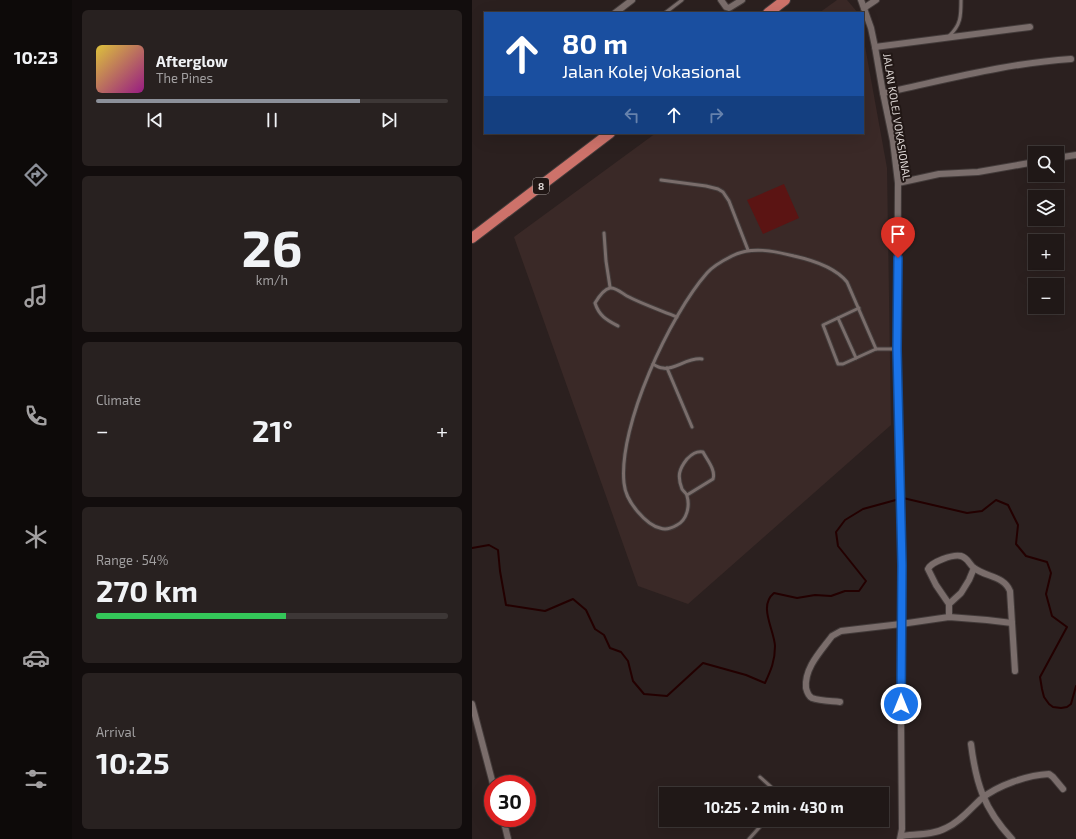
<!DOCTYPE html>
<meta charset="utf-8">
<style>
body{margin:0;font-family:"Exo 2",sans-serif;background:#282120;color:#f1f3f6;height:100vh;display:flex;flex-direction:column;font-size:15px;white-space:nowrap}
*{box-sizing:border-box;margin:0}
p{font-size:13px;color:#a2a0a1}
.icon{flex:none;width:22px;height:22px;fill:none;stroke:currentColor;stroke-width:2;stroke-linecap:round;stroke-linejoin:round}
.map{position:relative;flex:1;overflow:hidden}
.details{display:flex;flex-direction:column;gap:10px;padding:10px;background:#120d0d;width:400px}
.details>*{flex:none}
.guide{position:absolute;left:12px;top:12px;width:380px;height:122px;border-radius:0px;box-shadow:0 4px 16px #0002,0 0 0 1px #3d3736;background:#1a4fa0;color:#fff;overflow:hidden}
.controls{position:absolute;left:556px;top:146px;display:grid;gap:8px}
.controls a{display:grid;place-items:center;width:36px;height:36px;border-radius:0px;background:#201817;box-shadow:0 4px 16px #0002,0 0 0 1px #3d3736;font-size:20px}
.speed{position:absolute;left:12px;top:775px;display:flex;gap:8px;font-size:20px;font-weight:700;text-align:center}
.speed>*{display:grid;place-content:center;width:52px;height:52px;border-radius:50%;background:#201817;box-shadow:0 4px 16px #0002,0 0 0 1px #3d3736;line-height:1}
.speed .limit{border:6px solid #d22;background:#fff;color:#111}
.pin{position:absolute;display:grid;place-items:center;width:34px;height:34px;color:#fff;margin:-41px -17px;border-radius:50% 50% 50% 0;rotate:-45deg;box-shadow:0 0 4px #0007}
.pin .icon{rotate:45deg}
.me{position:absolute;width:44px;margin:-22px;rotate:0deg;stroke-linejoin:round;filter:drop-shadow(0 0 3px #0008)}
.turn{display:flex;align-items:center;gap:14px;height:84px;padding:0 12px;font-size:18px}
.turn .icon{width:52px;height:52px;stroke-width:2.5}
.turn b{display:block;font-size:28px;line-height:34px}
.lanes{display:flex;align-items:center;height:38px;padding:0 12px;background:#0003;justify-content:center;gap:20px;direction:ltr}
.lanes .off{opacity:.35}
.big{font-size:30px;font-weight:700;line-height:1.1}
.details .widget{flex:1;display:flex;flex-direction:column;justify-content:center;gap:6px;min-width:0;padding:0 14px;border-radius:6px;background:#282120}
.details .dial{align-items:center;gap:0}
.dial b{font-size:52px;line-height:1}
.song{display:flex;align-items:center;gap:12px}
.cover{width:48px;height:48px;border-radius:6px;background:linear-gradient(135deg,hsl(50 70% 55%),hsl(310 70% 35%))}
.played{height:4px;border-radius:2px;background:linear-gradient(90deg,#8c9099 75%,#3d3736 75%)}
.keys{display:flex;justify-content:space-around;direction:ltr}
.heat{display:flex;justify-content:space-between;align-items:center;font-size:22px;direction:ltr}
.charge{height:6px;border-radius:3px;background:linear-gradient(90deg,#34c759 54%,#3d3736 0)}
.trip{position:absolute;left:187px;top:787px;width:230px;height:40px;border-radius:0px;background:#201817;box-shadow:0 4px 16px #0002,0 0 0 1px #3d3736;font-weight:700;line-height:40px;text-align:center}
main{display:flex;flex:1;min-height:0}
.tabs{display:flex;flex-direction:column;width:72px;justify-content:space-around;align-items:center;background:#0d0a09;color:#a2a0a1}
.tabs .icon{width:28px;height:28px}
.tabs .selected{color:#8c9099}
.tabs b{font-size:18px;color:#f1f3f6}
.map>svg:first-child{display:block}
.built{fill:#3a2927}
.green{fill:#5b1413}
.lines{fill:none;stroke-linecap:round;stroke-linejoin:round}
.stream{stroke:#230000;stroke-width:2}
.service-casing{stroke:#433b3a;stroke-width:5}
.minor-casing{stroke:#433b3a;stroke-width:8}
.trunk-casing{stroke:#433b3a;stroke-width:12}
.service{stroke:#7a6d6b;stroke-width:3}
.minor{stroke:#7a6d6b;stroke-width:6}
.trunk{stroke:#cd726a;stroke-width:10}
.route-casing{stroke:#114b97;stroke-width:10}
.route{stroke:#1a73e8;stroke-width:7}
.labels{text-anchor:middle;stroke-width:4;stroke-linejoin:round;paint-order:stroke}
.shield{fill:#211715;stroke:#a59d9b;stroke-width:1}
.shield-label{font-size:10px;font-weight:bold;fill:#ddd6d4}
.street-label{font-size:11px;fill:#ddd6d4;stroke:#211715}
</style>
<main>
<nav class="tabs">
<b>10:23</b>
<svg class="icon selected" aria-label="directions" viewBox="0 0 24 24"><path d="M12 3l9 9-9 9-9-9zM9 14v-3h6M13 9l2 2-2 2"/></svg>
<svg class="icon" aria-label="music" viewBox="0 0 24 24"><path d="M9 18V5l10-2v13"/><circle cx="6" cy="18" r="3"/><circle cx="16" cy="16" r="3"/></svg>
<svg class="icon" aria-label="phone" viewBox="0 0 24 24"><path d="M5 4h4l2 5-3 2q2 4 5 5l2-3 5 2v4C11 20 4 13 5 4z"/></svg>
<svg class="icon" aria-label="climate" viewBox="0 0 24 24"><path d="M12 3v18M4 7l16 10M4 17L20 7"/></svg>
<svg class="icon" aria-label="car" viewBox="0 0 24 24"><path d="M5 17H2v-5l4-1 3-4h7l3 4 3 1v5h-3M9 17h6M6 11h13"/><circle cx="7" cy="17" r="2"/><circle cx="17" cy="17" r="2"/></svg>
<svg class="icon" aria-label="filters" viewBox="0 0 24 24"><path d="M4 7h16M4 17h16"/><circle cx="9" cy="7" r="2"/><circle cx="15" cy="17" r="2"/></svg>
</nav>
<section class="details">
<div class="widget">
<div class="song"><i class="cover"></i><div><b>Afterglow</b><p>The Pines</p></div></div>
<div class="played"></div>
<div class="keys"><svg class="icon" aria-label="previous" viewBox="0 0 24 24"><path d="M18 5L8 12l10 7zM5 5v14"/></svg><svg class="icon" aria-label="pause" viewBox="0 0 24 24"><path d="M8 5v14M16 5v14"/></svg><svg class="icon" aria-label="next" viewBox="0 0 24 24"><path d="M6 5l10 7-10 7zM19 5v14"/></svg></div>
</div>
<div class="widget dial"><b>26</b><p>km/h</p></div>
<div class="widget"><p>Climate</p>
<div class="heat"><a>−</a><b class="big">21°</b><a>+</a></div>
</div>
<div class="widget"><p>Range · 54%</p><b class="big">270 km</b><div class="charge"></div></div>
<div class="widget"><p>Arrival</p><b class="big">10:25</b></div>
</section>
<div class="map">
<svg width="604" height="839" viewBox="0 0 604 839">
<rect width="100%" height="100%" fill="#2b201f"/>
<!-- built -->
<g class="built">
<path d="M365,0H375L386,13H347Z"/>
<path d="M391,35L415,168L419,425L216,604L166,586L42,237L184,133H391Z"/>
</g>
<!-- green -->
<path class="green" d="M312,184L327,218L291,234L275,200Z"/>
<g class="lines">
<!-- stream -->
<path class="stream" d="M0,548L17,545L26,550L28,571L34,605L73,611L101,599L114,610L123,629L132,635L138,648L149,652L156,661L161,681L172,694L195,696L231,663L274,675L293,683C299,670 303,661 303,646C302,629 286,606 302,593L325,598L343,595L359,596L373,591H387L394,581L366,546L364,532L373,520L391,509L431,498L495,513L510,511L524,500L536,505L546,525L544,544L554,556L575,562L579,573L574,594L580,616L595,627L568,677L570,689L572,697L577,704L581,707L589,708L595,707L599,704L604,686"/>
<!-- service casing -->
<g class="service-casing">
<g id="service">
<path d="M193,13L210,0"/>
<path d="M477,36C489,25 489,16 489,0"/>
<path d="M189,180L234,186L246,189L251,192L257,201L276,250"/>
<path d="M132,233L134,261L138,287"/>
<path d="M387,308L351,325L366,364H371L404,349H425"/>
<path d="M366,318L384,358"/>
<path d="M146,326C135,320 127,316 123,303C126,298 132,289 138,288C143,287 150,293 155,296C170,304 188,310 205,317"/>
<path d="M181,364C184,366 188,368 191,368C201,371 216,357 230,359"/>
<path d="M195,368L220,427"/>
<path d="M215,495L241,479C244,470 235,460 231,452C224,451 220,454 215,459C207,469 205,476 210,489C212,492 215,494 215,496C218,506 215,520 205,525C200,528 193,530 188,528C179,526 172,519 166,512C159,504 153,494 152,483C146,426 198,315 235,273C241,266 252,260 260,256C279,246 302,251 322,256C340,260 363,267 375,282L404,349"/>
<path d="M288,777L307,794"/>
<path d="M277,839L294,820"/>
</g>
</g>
<!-- minor casing -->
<g class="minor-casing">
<g id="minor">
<path d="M249,0L254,7L257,8L270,0"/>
<path d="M389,0L399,28L403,47L411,93L421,141L426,183L425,349L430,565L429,720L430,829L428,839"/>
<path d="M392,8L404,0"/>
<path d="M143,13L160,0"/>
<path d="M403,47L558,27"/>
<path d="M411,93C473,80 536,63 599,59"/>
<path d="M585,158L604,155"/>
<path d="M426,183L467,174L506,172L563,162"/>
<path d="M477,604L464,585L456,569C459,562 481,554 489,556C496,558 497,564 502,568C514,577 532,576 538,591L543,671"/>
<path d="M477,617V604L489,593L497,580L502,568"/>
<path d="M368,702C359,701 348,701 340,698C336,696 335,692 334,688C332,668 349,651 360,636L369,631L429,624L477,617L515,620L540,623"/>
<path d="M0,704L21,784"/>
<path d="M499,744C504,784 512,809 540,839"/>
<path d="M31,818L36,839"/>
<path d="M429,836C444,834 461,835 474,828C488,822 498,809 509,799C526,785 556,775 577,774L581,777L591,789"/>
</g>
</g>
<!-- trunk casing -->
<g class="trunk-casing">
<g id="trunk">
<path d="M296,13L313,0"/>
<path d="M0,238L138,133"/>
</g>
</g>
<!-- service -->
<use href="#service" class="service"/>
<!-- minor -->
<use href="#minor" class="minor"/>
<!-- trunk -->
<use href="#trunk" class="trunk"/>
</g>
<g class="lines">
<!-- route casing -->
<g class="route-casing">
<path id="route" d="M426,258L425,349L430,565L429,704"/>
</g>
<!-- route -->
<use href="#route" class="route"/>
</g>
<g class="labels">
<!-- shield labels -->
<rect class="shield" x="61" y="178" width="16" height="16" rx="3"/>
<g class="shield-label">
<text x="69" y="190">8</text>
</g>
<!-- street labels -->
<g class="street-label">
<text transform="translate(425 117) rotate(81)" y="4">JALAN KOLEJ VOKASIONAL</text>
</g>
</g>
</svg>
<div class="controls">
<a><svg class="icon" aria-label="search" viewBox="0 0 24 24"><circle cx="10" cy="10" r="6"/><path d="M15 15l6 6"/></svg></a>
<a><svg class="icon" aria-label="layers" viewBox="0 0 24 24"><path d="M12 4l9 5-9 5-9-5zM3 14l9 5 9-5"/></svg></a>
<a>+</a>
<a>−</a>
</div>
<div class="speed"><div class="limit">30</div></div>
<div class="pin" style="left:426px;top:258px;background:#d93025"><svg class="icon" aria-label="arrive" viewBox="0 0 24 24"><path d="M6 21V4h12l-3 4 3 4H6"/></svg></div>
<svg class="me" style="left:429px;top:704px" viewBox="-20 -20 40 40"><circle r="17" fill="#1a73e8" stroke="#fff" stroke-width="3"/><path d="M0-11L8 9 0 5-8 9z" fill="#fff"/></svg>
<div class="trip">10:25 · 2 min · 430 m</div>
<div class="guide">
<div class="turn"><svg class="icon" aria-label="ahead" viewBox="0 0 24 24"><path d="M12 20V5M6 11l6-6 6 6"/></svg><div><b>80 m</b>Jalan Kolej Vokasional</div></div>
<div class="lanes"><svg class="icon off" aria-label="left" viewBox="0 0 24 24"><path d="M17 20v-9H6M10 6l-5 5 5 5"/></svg><svg class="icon" aria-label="ahead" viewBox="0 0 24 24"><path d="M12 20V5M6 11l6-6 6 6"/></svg><svg class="icon off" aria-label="right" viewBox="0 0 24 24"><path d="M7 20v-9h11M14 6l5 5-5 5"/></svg></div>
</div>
</div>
</main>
